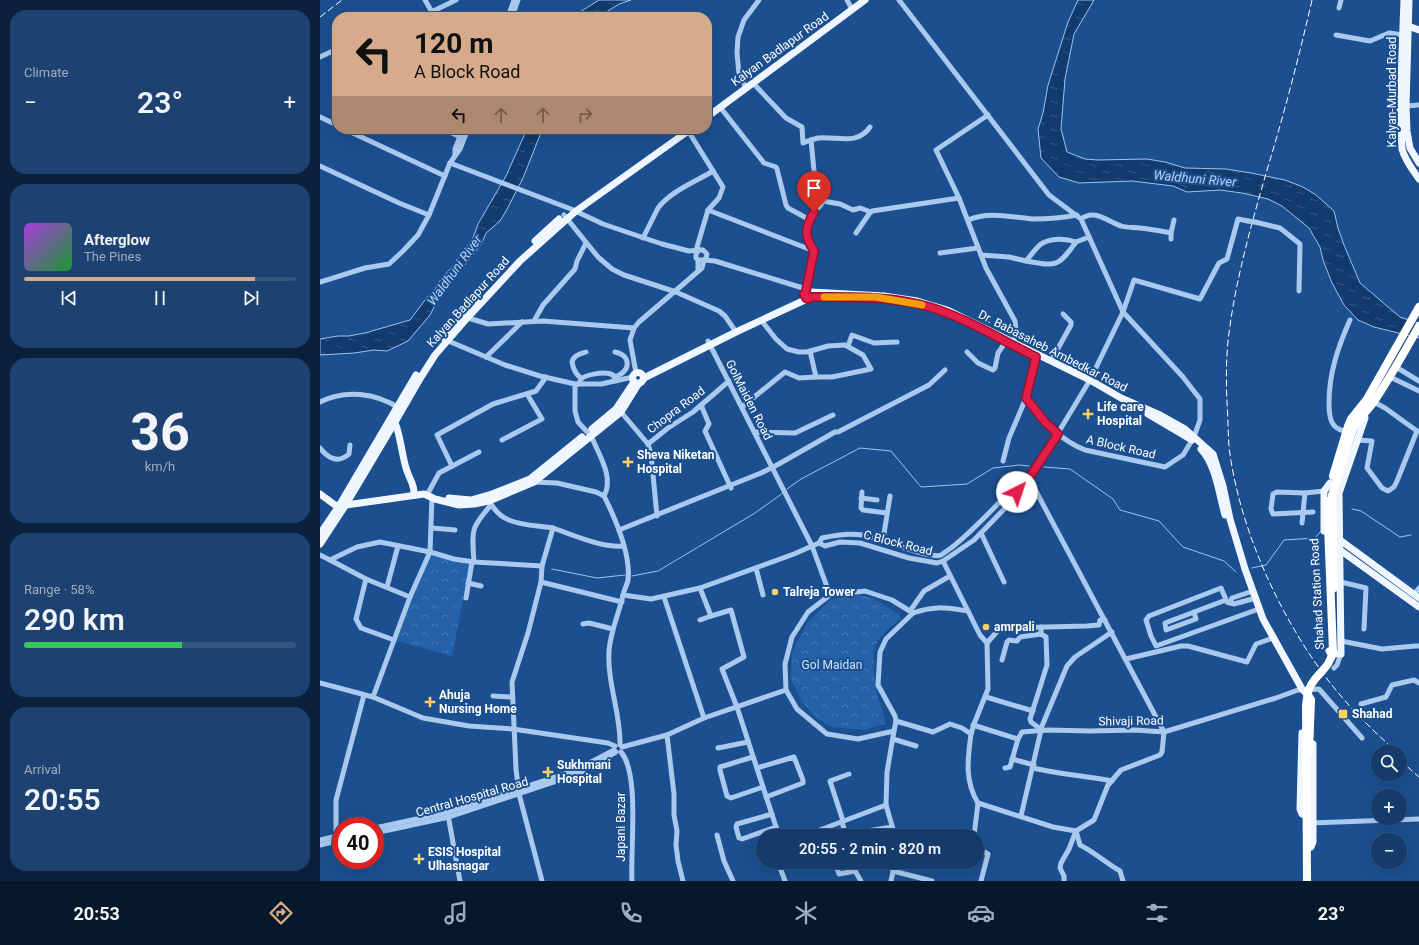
<!DOCTYPE html>
<meta charset="utf-8">
<style>
body{margin:0;font-family:Roboto,sans-serif;background:#1d4271;color:#f1f3f6;height:100vh;display:flex;flex-direction:column;font-size:15px;white-space:nowrap}
*{box-sizing:border-box;margin:0}
p{font-size:13px;color:#9dadc1}
.icon{flex:none;width:22px;height:22px;fill:none;stroke:currentColor;stroke-width:2;stroke-linecap:round;stroke-linejoin:round}
.map{position:relative;flex:1;overflow:hidden}
.drawer{display:flex;flex-direction:column;gap:10px;padding:10px;background:#0b203b;width:320px}
.drawer>*{flex:none}
.guide{position:absolute;left:12px;top:12px;width:380px;height:122px;border-radius:16px;box-shadow:0 4px 16px #0002,0 0 0 1px #33557e;background:#d6ab8b;color:#111;overflow:hidden}
.buttons{position:absolute;left:1051px;top:745px;display:grid;gap:8px}
.buttons a{display:grid;place-items:center;width:36px;height:36px;border-radius:50%;background:#143b6b;box-shadow:0 4px 16px #0002,0 0 0 1px #33557e;font-size:20px}
.speed{position:absolute;left:12px;top:817px;display:flex;gap:8px;font-size:20px;font-weight:700;text-align:center}
.speed>*{display:grid;place-content:center;width:52px;height:52px;border-radius:50%;background:#143b6b;box-shadow:0 4px 16px #0002,0 0 0 1px #33557e;line-height:1}
.speed .limit{border:6px solid #d22;background:#fff;color:#111}
.pin{position:absolute;display:grid;place-items:center;width:34px;height:34px;color:#fff;margin:-41px -17px;border-radius:50% 50% 50% 0;rotate:-45deg;box-shadow:0 0 4px #0007}
.pin .icon{rotate:45deg}
.me{position:absolute;width:44px;margin:-22px;rotate:41deg;stroke-linejoin:round;filter:drop-shadow(0 0 3px #0008)}
.turn{display:flex;align-items:center;gap:14px;height:84px;padding:0 16px;font-size:18px}
.turn .icon{width:52px;height:52px;stroke-width:2.5}
.turn b{display:block;font-size:28px;line-height:34px}
.lanes{display:flex;align-items:center;height:38px;padding:0 16px;background:#0003;justify-content:center;gap:20px;direction:ltr}
.lanes .off{opacity:.35}
.big{font-size:30px;font-weight:600;line-height:1.1}
.drawer .card{flex:1;display:flex;flex-direction:column;justify-content:center;gap:6px;min-width:0;padding:0 14px;border-radius:16px;background:#1d4271}
.drawer .dial{align-items:center;gap:0}
.dial b{font-size:52px;line-height:1}
.song{display:flex;align-items:center;gap:12px}
.cover{width:48px;height:48px;border-radius:6px;background:linear-gradient(135deg,hsl(280 70% 55%),hsl(130 70% 35%))}
.played{height:4px;border-radius:2px;background:linear-gradient(90deg,#d6ab8b 85%,#33557e 85%)}
.keys{display:flex;justify-content:space-around;direction:ltr}
.heat{display:flex;justify-content:space-between;align-items:center;font-size:22px;direction:ltr}
.charge{height:6px;border-radius:3px;background:linear-gradient(90deg,#34c759 58%,#33557e 0)}
.trip{position:absolute;left:436px;top:829px;width:228px;height:40px;border-radius:20px;background:#143b6b;box-shadow:0 4px 16px #0002,0 0 0 1px #33557e;font-weight:600;line-height:40px;text-align:center}
.menu{display:flex;height:64px;justify-content:space-around;align-items:center;background:#08182b;color:#9dadc1}
.menu .icon{width:28px;height:28px}
.menu .selected{color:#d6ab8b}
.menu b{font-size:18px;color:#f1f3f6}
main{display:flex;flex:1;min-height:0}
.map>svg:first-child{display:block}
.forest{fill:url(#forest-crowns)}
.water{fill:url(#water-ripples);stroke:#9cc4f0}
.lines{fill:none;stroke-linecap:round;stroke-linejoin:round}
.stream{stroke:#9cc4f0;stroke-width:1}
.minor{stroke:#a9c9ee;stroke-width:5}
.major{stroke:#f0f6ff;stroke-width:7}
.highway{stroke:#fff;stroke-width:8}
.rail{stroke:#fff;stroke-width:1;stroke-dasharray:7 3;stroke-linecap:butt}
.minor-bridge{stroke:#a9c9ee;stroke-width:5}
.highway-bridge{stroke:#fff;stroke-width:8}
.route-casing{stroke:#92132f;stroke-width:10}
.route{stroke:#e11d48;stroke-width:7}
.slow{stroke:#f59e0b;stroke-width:7}
.poi-dot{fill:#ffd166;stroke:#1b4f8f;stroke-width:1.5}
.labels{text-anchor:middle;stroke-width:4;stroke-linejoin:round;paint-order:stroke}
.street-label{font-size:12px;fill:#fff;stroke:#1b4f8f}
.poi-label{font-size:12px;font-weight:bold;fill:#fff;stroke:#1b4f8f;text-anchor:start}
.park-label{font-size:12px;fill:#cfe3fa;stroke:#1b4f8f}
.water-label{font-size:13px;font-style:italic;fill:#b5d3f5;stroke:#1b4f8f}
</style>
<main>
<section class="drawer">
<div class="card"><p>Climate</p>
<div class="heat"><a>−</a><b class="big">23°</b><a>+</a></div>
</div>
<div class="card">
<div class="song"><i class="cover"></i><div><b>Afterglow</b><p>The Pines</p></div></div>
<div class="played"></div>
<div class="keys"><svg class="icon" aria-label="previous" viewBox="0 0 24 24"><path d="M18 5L8 12l10 7zM5 5v14"/></svg><svg class="icon" aria-label="pause" viewBox="0 0 24 24"><path d="M8 5v14M16 5v14"/></svg><svg class="icon" aria-label="next" viewBox="0 0 24 24"><path d="M6 5l10 7-10 7zM19 5v14"/></svg></div>
</div>
<div class="card dial"><b>36</b><p>km/h</p></div>
<div class="card"><p>Range · 58%</p><b class="big">290 km</b><div class="charge"></div></div>
<div class="card"><p>Arrival</p><b class="big">20:55</b></div>
</section>
<div class="map">
<svg width="1099" height="881" viewBox="0 0 1099 881">
<defs>
<pattern id="forest-crowns" width="20" height="18" patternUnits="userSpaceOnUse"><rect width="20" height="18" fill="#2461a8"/><path d="M2 6a3 3 0 1 1 6 0M12 15a3 3 0 1 1 6 0" fill="none" stroke="#4579b5"/></pattern>
<pattern id="water-ripples" width="26" height="14" patternUnits="userSpaceOnUse"><rect width="26" height="14" fill="#123a6d"/><path d="M2 4q2-2 4 0t4 0M15 11q2-2 4 0t4 0" fill="none" stroke="#365883"/></pattern>
</defs>
<rect width="100%" height="100%" fill="#1b4f8f"/>
<!-- forest -->
<g class="forest">
<path d="M110,552L151,561L132,656L74,640Z"/>
<path d="M540,595L553,598L579,614L581,618C572,626 560,634 556,645C551,657 555,688 559,701C562,712 565,711 565,724L544,730L512,727L497,718L482,702L471,679L472,652L488,622L509,601L521,596Z"/>
</g>
<!-- water -->
<g class="water">
<path d="M279,0H311L299,4L278,17H252Z"/>
<path d="M758,0H774L754,34L745,79L741,129L747,152L765,159L778,160L827,159L845,162L865,168L906,169L931,173L965,180L983,187L996,195L1014,211L1018,228L1024,245L1040,283L1080,317L1099,323V338L1054,327L1038,320L1024,305L1012,283L1003,260L1000,247L989,228L962,206L948,199L922,193L900,190L867,192L853,186L812,181L759,183L739,177L721,158L718,129L723,113L728,85L748,22Z"/>
<path d="M207,129H224L220,135L203,178L186,211L180,221L166,233L162,243L117,301L110,315L88,341L67,351L54,350L34,353L0,355V339L18,336H29L45,333L90,320L108,296L114,291L119,282L136,262L153,238L158,224L186,176Z"/>
</g>
<g class="lines">
<!-- stream -->
<g class="stream">
<path d="M724,467L750,469L793,499L800,510L839,521L863,547L904,561L916,572"/>
<path d="M467,489L481,479L540,448L571,451L601,487L647,484L673,468L699,465L709,466"/>
<path d="M1032,509L1041,511L1080,537L1091,535"/>
<path d="M932,568L946,565L964,540L995,538L1001,531"/>
<path d="M232,569L277,578L305,575"/>
<path d="M312,576L338,571L435,513L463,493"/>
</g>
<!-- minor -->
<g class="minor">
<path d="M105,0L112,12"/>
<path d="M527,0L532,9"/>
<path d="M579,0L729,195L761,219L803,312L863,377L880,399V420L874,437L863,455L845,467L765,450C740,440 721,420 706,398L716,354"/>
<path d="M1019,8L1021,0"/>
<path d="M101,17L136,0"/>
<path d="M188,17L194,0"/>
<path d="M192,17L198,0"/>
<path d="M1016,35L1050,41L1069,33L1083,35"/>
<path d="M0,57L17,49"/>
<path d="M433,83L466,118L482,127L483,143C488,141 493,139 498,138C517,136 537,146 550,127"/>
<path d="M426,88L419,74L417,53L418,37L424,20L439,0"/>
<path d="M1086,106L1099,105"/>
<path d="M400,107L444,163L456,167L457,169L466,205L468,208L490,220"/>
<path d="M668,115L616,150L639,198L666,268L695,321L696,330L693,343"/>
<path d="M0,117L17,125"/>
<path d="M24,129L125,176"/>
<path d="M123,129L143,138"/>
<path d="M491,140L495,181L503,201C502,205 498,208 495,211C484,224 484,237 494,251"/>
<path d="M135,156V149L143,129"/>
<path d="M130,163L251,209L283,224L342,244L369,251L379,250L377,247L388,210L399,198L403,187L367,129"/>
<path d="M0,166L79,203L109,215"/>
<path d="M503,201L520,204L533,210L540,208L551,212"/>
<path d="M388,210L494,251L486,289"/>
<path d="M244,215L278,257L292,269L304,275L356,292L399,311L405,316L416,332"/>
<path d="M761,219C775,208 788,222 801,226C807,228 814,227 820,228C830,229 840,231 851,233V239"/>
<path d="M648,220C669,211 690,217 713,219C728,219 742,218 757,215"/>
<path d="M935,222L960,228L980,244L979,291"/>
<path d="M536,233L549,214L552,211L639,198"/>
<path d="M851,233L854,220"/>
<path d="M323,238L338,208C351,191 375,182 393,171"/>
<path d="M620,253L658,248"/>
<path d="M661,255L689,257L706,261C711,255 716,248 721,244C731,238 745,238 756,242L769,237"/>
<path d="M706,261C737,266 737,268 756,242"/>
<path d="M378,271V260L376,258V254L379,250H383L387,254L386,258L384,260H378"/>
<path d="M0,282L45,268L69,264L83,251L98,235L109,215L130,163L140,149L148,129"/>
<path d="M145,317L168,324L223,321L314,328"/>
<path d="M214,321L223,305L255,269L257,261L266,243"/>
<path d="M126,340L185,365L220,376L255,384H281L313,377"/>
<path d="M388,341L492,546L510,595"/>
<path d="M528,346L532,335L554,343L577,342"/>
<path d="M490,351L496,377"/>
<path d="M647,352L658,363L673,370L675,368L678,353L687,340"/>
<path d="M166,357L202,322"/>
<path d="M731,361L751,325V322L743,314"/>
<path d="M1076,367L1099,381"/>
<path d="M316,373L310,340L314,328L319,322L382,268L384,260L395,261L486,289V291"/>
<path d="M294,377C311,373 312,355 295,352"/>
<path d="M1070,377L1099,391"/>
<path d="M261,378C255,374 253,368 252,362C254,355 260,354 266,352"/>
<path d="M255,384V411L258,422L271,436"/>
<path d="M259,384L260,381C263,374 286,371 293,375L296,381"/>
<path d="M0,402C25,389 56,393 79,408"/>
<path d="M381,405L389,424L385,431L411,488"/>
<path d="M422,407L465,372L479,378L496,377H512L551,369L543,355L525,345L508,346L487,352H479L467,349L456,339L441,320"/>
<path d="M301,412L328,444L331,454L337,516"/>
<path d="M434,432L475,433L513,415"/>
<path d="M1026,432C1021,430 1016,429 1013,424C1009,419 1009,409 1009,403C1009,373 1018,347 1030,320"/>
<path d="M182,440L222,419L207,394"/>
<path d="M273,440C280,457 294,478 284,496"/>
<path d="M1038,440L1052,441L1047,468L1062,488L1068,491L1074,487L1077,481L1097,431L1065,408L1054,402"/>
<path d="M328,444L348,428L373,412L409,381"/>
<path d="M0,448C8,458 18,464 29,454L30,445"/>
<path d="M683,461L689,438L706,398"/>
<path d="M132,466L117,435L173,404L216,391L226,377"/>
<path d="M213,482L237,483L276,492L284,496"/>
<path d="M542,492L541,508L543,510L567,513"/>
<path d="M107,495L119,473L159,452"/>
<path d="M284,496C295,518 311,555 308,580C307,585 304,590 303,595C299,614 290,632 289,651C287,683 301,714 300,745"/>
<path d="M168,498C180,527 207,524 233,528"/>
<path d="M541,498L557,500"/>
<path d="M993,512L953,514L951,509L953,494L957,492L985,493L1004,491"/>
<path d="M982,523L985,493"/>
<path d="M112,528L135,530"/>
<path d="M299,530L441,473L457,465L515,432H518L609,385L625,370"/>
<path d="M661,533L684,582"/>
<path d="M563,540L570,496"/>
<path d="M499,543L505,546L520,542L540,543L589,558L617,563L623,561L654,540L696,497L697,492L709,478L738,433L770,380L803,312L814,280L880,299L899,263L907,259L918,219L928,221"/>
<path d="M0,555L10,560L37,547L60,542L110,552L134,559L154,562L222,566L233,528C253,535 282,548 303,546"/>
<path d="M10,560L46,579L36,619L41,628L74,640"/>
<path d="M623,561L660,635L667,643L668,689L654,724L651,734"/>
<path d="M154,562C152,530 150,529 171,505"/>
<path d="M222,566L221,582L208,633L192,682L196,769L199,794L222,881"/>
<path d="M436,568L443,595"/>
<path d="M46,579L90,597"/>
<path d="M221,582L302,602"/>
<path d="M1021,582L1046,588L1044,629"/>
<path d="M148,583L161,586"/>
<path d="M67,587L78,546"/>
<path d="M380,588L391,616L411,610L424,657L402,669L417,707L459,836"/>
<path d="M545,591L572,600L593,613L566,639L560,652L558,685L575,716L576,721L574,731L538,739L507,734L477,709L466,690L465,664L472,637L488,612L510,595Z"/>
<path d="M1094,594L1099,588"/>
<path d="M303,595L331,599L380,588L474,554L499,543L502,538C515,535 528,533 542,535C557,537 610,560 621,555C624,553 628,550 631,548C653,531 671,510 691,491L697,492"/>
<path d="M344,597L384,718"/>
<path d="M146,598L152,562"/>
<path d="M936,598L914,604L907,602L901,588L829,616L826,620L831,636L836,646L936,610"/>
<path d="M910,603L912,598L933,591"/>
<path d="M590,611L604,591L630,576"/>
<path d="M874,612L876,619L846,630L845,623L906,600"/>
<path d="M593,613C615,605 627,608 648,611"/>
<path d="M380,620L391,616"/>
<path d="M263,624L269,623L293,629"/>
<path d="M721,627V634L726,637L727,665L710,719L711,722L722,730"/>
<path d="M1021,641L1062,649L1095,646H1099"/>
<path d="M667,643L680,628L767,626L779,625L780,620H785"/>
<path d="M806,659L861,646H868L927,662L936,644L953,638"/>
<path d="M682,660L687,642L689,640L697,641L700,637L721,634"/>
<path d="M1014,668L1017,665L1021,654"/>
<path d="M0,683L53,697L103,718L149,726L193,729L288,743L295,746"/>
<path d="M173,696L192,697"/>
<path d="M53,697L90,597L110,552L112,496"/>
<path d="M666,697L713,711"/>
<path d="M1041,704L1066,697L1072,685L1094,680L1099,683"/>
<path d="M576,721L613,732L630,724L642,728L651,734C648,758 644,780 658,803L733,827L756,831L774,820L788,785L801,770L840,755L842,752L844,732L709,478"/>
<path d="M653,725L698,739"/>
<path d="M574,731L567,772L566,805L575,836"/>
<path d="M347,735L354,794V815L357,831L356,845L358,861L363,881"/>
<path d="M573,739L596,746"/>
<path d="M302,747L347,735L384,718L466,690"/>
<path d="M398,748L428,742"/>
<path d="M301,752C320,774 310,850 312,881"/>
<path d="M433,757L400,767V770L407,796L411,798L443,787"/>
<path d="M692,759L714,765"/>
<path d="M437,768L474,757L483,780V783L446,797"/>
<path d="M685,768L690,767L698,739L702,732L728,730L770,731L815,730L844,732L956,698L978,690L999,689L1042,738"/>
<path d="M713,768C739,774 765,776 792,781"/>
<path d="M452,814L417,824L416,827L419,838L422,839L456,827"/>
<path d="M128,815L140,881"/>
<path d="M701,816L722,726L747,666L755,657L792,632"/>
<path d="M523,821L510,781L529,774"/>
<path d="M522,822L526,836"/>
<path d="M991,823L1099,819"/>
<path d="M55,828L129,812L199,789L254,771L294,750"/>
<path d="M504,829L506,836"/>
<path d="M547,831L572,827"/>
<path d="M756,831L760,845C774,852 786,863 800,871L803,881"/>
<path d="M55,833L129,817L228,784L256,775L296,752"/>
<path d="M397,835L404,861L413,881"/>
<path d="M484,836L566,805"/>
<path d="M654,836L658,803"/>
<path d="M0,840L21,835"/>
<path d="M16,841V800L44,695"/>
<path d="M0,845L21,840"/>
<path d="M657,848L668,854L661,881"/>
<path d="M458,862L465,881"/>
<path d="M515,862L519,874L535,871"/>
<path d="M533,862L535,871L541,881"/>
<path d="M573,871L612,881"/>
<path d="M571,881L575,862"/>
<path d="M744,881V876L740,868L741,863L749,849L756,831"/>
</g>
<!-- major -->
<g class="major">
<path d="M1084,0L1080,107L1082,149C1085,160 1092,169 1099,179"/>
<path d="M1089,0L1086,106L1087,131L1090,148L1099,163"/>
<path d="M1085,25L1099,30"/>
<path d="M387,117L545,0"/>
<path d="M215,241L239,219"/>
<circle cx="488" cy="295" r="4"/>
<path d="M491,292L564,296L597,301L627,310L770,380L801,398L840,415L865,429L893,454L903,486L910,519L925,569L943,619L982,689L990,697"/>
<path d="M124,338L156,301"/>
<circle cx="318" cy="378" r="5.5"/>
<path d="M324,378L416,332L487,299"/>
<path d="M828,414L872,440"/>
<path d="M74,421C80,430 82,458 87,471C90,480 95,485 94,495"/>
<path d="M272,429L296,409L314,382"/>
<path d="M881,449C896,465 899,494 905,515"/>
<path d="M0,494L15,505L19,506L104,494L115,499L139,505L154,504L169,501L214,482L301,412L319,383"/>
<path d="M129,498L151,500L172,494L210,479L262,437"/>
<path d="M1004,531V491L1010,483"/>
<path d="M0,534L19,506L96,375"/>
<path d="M1020,540L1099,598"/>
<path d="M0,544L25,506L75,422L101,377L115,355L148,317L200,261L256,211L371,129"/>
<path d="M1020,550L1099,607"/>
<path d="M1009,651L1011,654H1021L1019,493L1045,418L1044,413L1040,412"/>
<path d="M982,733L980,809L982,814L986,815"/>
<path d="M991,847L993,842V744"/>
</g>
<!-- highway -->
<g class="highway">
<path d="M1013,476L1028,426L1031,419L1047,399L1099,307"/>
<path d="M1014,588L1012,495L1033,429C1038,418 1048,411 1055,400C1071,376 1085,351 1099,326"/>
<path d="M986,706L987,881"/>
</g>
<!-- rail -->
<g class="rail">
<path d="M992,0C979,57 964,114 947,170C932,222 916,278 909,333C906,355 906,379 907,402C908,417 908,432 909,447C919,529 961,620 1011,684C1030,708 1054,732 1077,752"/>
<path d="M0,17L22,0"/>
<path d="M1080,760L1099,777"/>
</g>
<!-- minor-bridge -->
<path class="minor-bridge" d="M928,221L935,222"/>
<!-- highway-bridge -->
<g class="highway-bridge">
<path d="M986,706C987,699 987,692 991,685C998,672 1010,668 1013,651L1007,501"/>
<path d="M989,752L991,700"/>
</g>
</g>
<g class="lines">
<!-- route casing -->
<g class="route-casing">
<path id="route" d="M494,212C485,228 484,236 494,251L486,291L484,294L486,298L488,299L491,297C527,297 563,296 598,304C636,312 681,340 716,357L706,398L725,422L738,434L709,478L697,492"/>
</g>
<!-- route -->
<use href="#route" class="route"/>
<!-- slow -->
<path class="slow" d="M504,297H556L602,305"/>
</g>
<!-- markers -->
<g class="poi-dot">
<path d="M766 408h4v4h4v4h-4v4h-4v-4h-4v-4h4z"/>
<path d="M306 456h4v4h4v4h-4v4h-4v-4h-4v-4h4z"/>
<circle cx="455" cy="592" r="4"/>
<circle cx="666" cy="627" r="4"/>
<path d="M108 696h4v4h4v4h-4v4h-4v-4h-4v-4h4z"/>
<rect x="1018" y="709" width="10" height="10" rx="2"/>
<path d="M226 766h4v4h4v4h-4v4h-4v-4h-4v-4h4z"/>
<path d="M97 853h4v4h4v4h-4v4h-4v-4h-4v-4h4z"/>
</g>
<g class="labels">
<!-- street labels -->
<g class="street-label">
<text transform="translate(460 49) rotate(-36)" y="4">Kalyan Badlapur Road</text>
<text transform="translate(1072 92) rotate(-90)" y="4">Kalyan-Murbad Road</text>
<text transform="translate(148 302) rotate(-48)" y="4">Kalyan Badlapur Road</text>
<text transform="translate(733 351) rotate(27)" y="4">Dr. Babasaheb Ambedkar Road</text>
<text transform="translate(429 400) rotate(63)" y="4">GolMaiden Road</text>
<text transform="translate(356 410) rotate(-37)" y="4">Chopra Road</text>
<text transform="translate(801 447) rotate(13)" y="4">A Block Road</text>
<text transform="translate(578 543) rotate(14)" y="4">C Block Road</text>
<text transform="translate(997 594) rotate(-93)" y="4">Shahad Station Road</text>
<text transform="translate(811 721) rotate(-1)" y="4">Shivaji Road</text>
<text transform="translate(152 797) rotate(-16)" y="4">Central Hospital Road</text>
<text transform="translate(301 827) rotate(-90)" y="4">Japani Bazar</text>
</g>
<!-- poi labels -->
<g class="poi-label">
<text x="777" y="411">Life care<tspan x="777" dy="14">Hospital</tspan></text>
<text x="317" y="459">Sheva Niketan<tspan x="317" dy="14">Hospital</tspan></text>
<text x="463" y="596">Talreja Tower</text>
<text x="674" y="631">amrpali</text>
<text x="119" y="699">Ahuja<tspan x="119" dy="14">Nursing Home</tspan></text>
<text x="1032" y="718">Shahad</text>
<text x="237" y="769">Sukhmani<tspan x="237" dy="14">Hospital</tspan></text>
<text x="108" y="856">ESIS Hospital<tspan x="108" dy="14">Ulhasnagar</tspan></text>
</g>
<!-- park labels -->
<g class="park-label">
<text x="512" y="669">Gol Maidan</text>
</g>
<!-- water labels -->
<g class="water-label">
<text transform="translate(875 178) rotate(5)" y="5">Waldhuni River</text>
<text transform="translate(134 270) rotate(-54)" y="5">Waldhuni River</text>
</g>
</g>
</svg>
<div class="buttons">
<a><svg class="icon" aria-label="search" viewBox="0 0 24 24"><circle cx="10" cy="10" r="6"/><path d="M15 15l6 6"/></svg></a>
<a>+</a>
<a>−</a>
</div>
<div class="speed"><div class="limit">40</div></div>
<div class="pin" style="left:494px;top:212px;background:#d93025"><svg class="icon" aria-label="arrive" viewBox="0 0 24 24"><path d="M6 21V4h12l-3 4 3 4H6"/></svg></div>
<svg class="me" style="left:697px;top:492px" viewBox="-20 -20 40 40"><circle r="19" fill="#fff"/><path d="M0-13L10 11 0 6-10 11z" fill="#e11d48"/></svg>
<div class="trip">20:55 · 2 min · 820 m</div>
<div class="guide">
<div class="turn"><svg class="icon" aria-label="left" viewBox="0 0 24 24"><path d="M17 20v-9H6M10 6l-5 5 5 5"/></svg><div><b>120 m</b>A Block Road</div></div>
<div class="lanes"><svg class="icon" aria-label="left" viewBox="0 0 24 24"><path d="M17 20v-9H6M10 6l-5 5 5 5"/></svg><svg class="icon off" aria-label="ahead" viewBox="0 0 24 24"><path d="M12 20V5M6 11l6-6 6 6"/></svg><svg class="icon off" aria-label="ahead" viewBox="0 0 24 24"><path d="M12 20V5M6 11l6-6 6 6"/></svg><svg class="icon off" aria-label="right" viewBox="0 0 24 24"><path d="M7 20v-9h11M14 6l5 5-5 5"/></svg></div>
</div>
</div>
</main>
<nav class="menu">
<b>20:53</b>
<svg class="icon selected" aria-label="directions" viewBox="0 0 24 24"><path d="M12 3l9 9-9 9-9-9zM9 14v-3h6M13 9l2 2-2 2"/></svg>
<svg class="icon" aria-label="music" viewBox="0 0 24 24"><path d="M9 18V5l10-2v13"/><circle cx="6" cy="18" r="3"/><circle cx="16" cy="16" r="3"/></svg>
<svg class="icon" aria-label="phone" viewBox="0 0 24 24"><path d="M5 4h4l2 5-3 2q2 4 5 5l2-3 5 2v4C11 20 4 13 5 4z"/></svg>
<svg class="icon" aria-label="climate" viewBox="0 0 24 24"><path d="M12 3v18M4 7l16 10M4 17L20 7"/></svg>
<svg class="icon" aria-label="car" viewBox="0 0 24 24"><path d="M5 17H2v-5l4-1 3-4h7l3 4 3 1v5h-3M9 17h6M6 11h13"/><circle cx="7" cy="17" r="2"/><circle cx="17" cy="17" r="2"/></svg>
<svg class="icon" aria-label="filters" viewBox="0 0 24 24"><path d="M4 7h16M4 17h16"/><circle cx="9" cy="7" r="2"/><circle cx="15" cy="17" r="2"/></svg>
<b>23°</b>
</nav>
